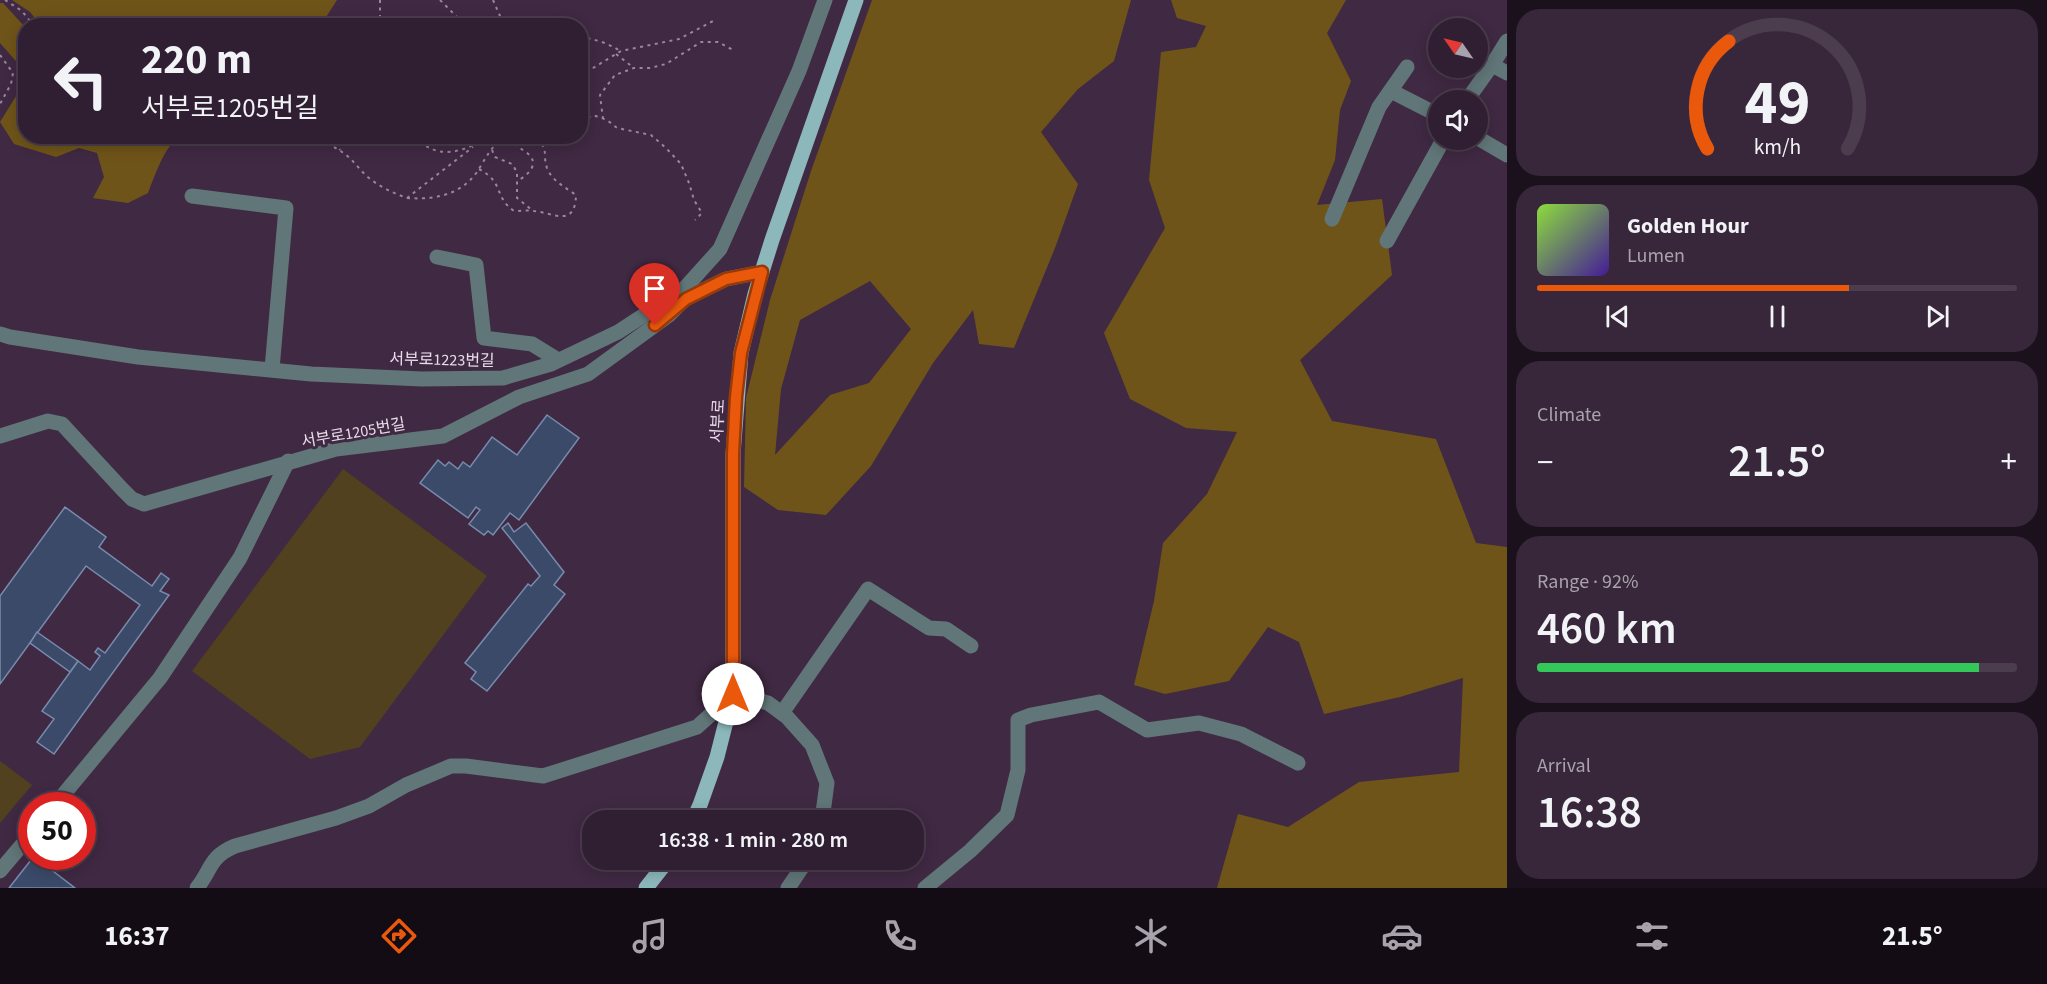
<!DOCTYPE html>
<meta charset="utf-8">
<style>
body{margin:0;font-family:"Source Sans 3","Noto Sans KR",sans-serif;background:#38273a;color:#f1f3f6;height:100vh;display:flex;flex-direction:column;font-size:22px;white-space:nowrap}
*{box-sizing:border-box;margin:0}
p{font-size:20px;color:#a8a2ac}
.icon{flex:none;width:33px;height:33px;fill:none;stroke:currentColor;stroke-width:2;stroke-linecap:round;stroke-linejoin:round}
.map{position:relative;flex:1;overflow:hidden}
.panel{display:flex;flex-direction:column;gap:9px;padding:9px;background:#1a111c;width:540px}
.panel>*{flex:none}
.hud{position:absolute;left:18px;top:18px;width:570px;height:126px;border-radius:24px;box-shadow:0 3px 15px #0003,0 0 0 2px #4b3d4d;background:#301f32;color:#f1f3f6;overflow:hidden}
.needle{width:39px;rotate:304deg}
.controls{position:absolute;left:1428px;top:18px;display:grid;gap:12px}
.controls a{display:grid;place-items:center;width:60px;height:60px;border-radius:50%;background:#301f32;box-shadow:0 3px 15px #0003,0 0 0 2px #4b3d4d;font-size:30px}
.speed{position:absolute;left:18px;top:792px;display:flex;gap:12px;font-size:30px;font-weight:700;text-align:center}
.speed>*{display:grid;place-content:center;width:78px;height:78px;border-radius:50%;background:#301f32;box-shadow:0 3px 15px #0003,0 0 0 2px #4b3d4d;line-height:1}
.speed .limit{border:9px solid #d22;background:#fff;color:#111}
.pin{position:absolute;display:grid;place-items:center;width:51px;height:51px;color:#fff;margin:-62px -26px;border-radius:50% 50% 50% 0;rotate:-45deg;box-shadow:0 0 6px #0007}
.pin .icon{rotate:45deg}
.me{position:absolute;width:66px;margin:-33px;rotate:0deg;stroke-linejoin:round;filter:drop-shadow(0 0 4px #0008)}
.turn{display:flex;align-items:center;gap:21px;height:126px;padding:0 24px;font-size:27px}
.turn .icon{width:78px;height:78px;stroke-width:2.5}
.turn b{display:block;font-size:42px;line-height:51px}
.big{font-size:45px;font-weight:600;line-height:1.1}
.panel .widget{flex:1;display:flex;flex-direction:column;justify-content:center;gap:9px;min-width:0;padding:0 21px;border-radius:24px;background:#38273a}
.panel .dial{align-items:center;gap:0}
.dial svg{height:156px;overflow:visible;fill:none;stroke:#4b3d4d;stroke-width:7;stroke-linecap:round;text-anchor:middle}
.dial text{fill:#f1f3f6;stroke:none}
.song{display:flex;align-items:center;gap:18px}
.cover{width:72px;height:72px;border-radius:9px;background:linear-gradient(135deg,hsl(90 70% 55%),hsl(260 70% 35%))}
.played{height:6px;border-radius:3px;background:linear-gradient(90deg,#ea580c 65%,#4b3d4d 65%)}
.keys{display:flex;justify-content:space-around;direction:ltr}
.heat{display:flex;justify-content:space-between;align-items:center;font-size:33px;direction:ltr}
.charge{height:9px;border-radius:4px;background:linear-gradient(90deg,#34c759 92%,#4b3d4d 0)}
.trip{position:absolute;left:582px;top:810px;width:342px;height:60px;border-radius:24px;background:#301f32;box-shadow:0 3px 15px #0003,0 0 0 2px #4b3d4d;font-weight:600;line-height:60px;text-align:center}
.menu{display:flex;height:96px;justify-content:space-around;align-items:center;background:#130c14;color:#a8a2ac}
.menu .icon{width:42px;height:42px}
.menu .current{color:#ea580c}
.menu b{font-size:27px;color:#f1f3f6}
main{display:flex;flex:1;min-height:0}
.map>svg:first-child{display:block}
.green{fill:#52411e}
.forest{fill:#6f5419;fill-rule:evenodd}
.building{fill:#3b4a69;stroke:#798bac;stroke-width:1.5}
.lines{fill:none;stroke-linecap:round;stroke-linejoin:round}
.path{stroke:#99879b;stroke-width:2;stroke-dasharray:3 4.5;stroke-linecap:butt}
.minor{stroke:#617678;stroke-width:15}
.major{stroke:#8cb8bb;stroke-width:15}
.route-casing{stroke:#983908;stroke-width:15}
.route{stroke:#ea580c;stroke-width:10}
.labels{text-anchor:middle;stroke-width:6;stroke-linejoin:round;paint-order:stroke}
.street-label{font-size:16px;fill:#eadbeb;stroke:#402943}
</style>
<main>
<div class="map">
<svg width="1507" height="888" viewBox="0 0 1507 888">
<rect width="100%" height="100%" fill="#402943"/>
<!-- green -->
<g class="green">
<path d="M343,469L487,576L360,747L310,759L192,671Z"/>
<path d="M0,761L32,785L0,823Z"/>
</g>
<!-- forest -->
<g class="forest">
<path d="M12,0H337L321,25L41,26L30,12Z"/>
<path d="M872,0H1131L1114,61L1078,89L1041,132L1078,184L1055,248L1014,348L979,344L973,310L933,363L871,466L826,515L778,510L744,487L746,398L770,300L811,171ZM870,281L911,329L869,383L830,395L775,455L781,389L800,320Z"/>
<path d="M1171,0H1346L1327,33L1351,81L1340,110L1335,160L1317,205L1382,199L1392,275L1300,360L1332,421L1436,439L1476,543L1507,547V888H1217L1238,814L1288,827L1359,782L1459,772L1463,678L1400,697L1324,714L1299,642L1268,627L1229,681L1165,694L1134,685L1154,601L1163,543L1207,494L1237,432L1186,428L1130,399L1104,333L1165,228L1149,180L1161,52L1196,47L1206,26L1177,18Z"/>
<path d="M0,3H3L25,27L26,136L180,137C165,144 154,178 148,193L128,203L93,198L104,177L97,153L79,148L56,157L14,144L0,122L18,93L22,68L0,43Z"/>
</g>
<!-- building -->
<g class="building">
<path d="M547,415L579,438L519,520L510,513L493,535L488,531L484,535L469,524L480,510L476,507L468,518L420,483L438,460L445,466L449,462L458,469L463,462L470,467L492,437L517,455Z"/>
<path d="M65,507L106,537L99,547L152,586L161,573L169,579L160,591L169,595L54,754L37,742L54,719L42,711L78,661L90,670L100,656L95,652L98,648L105,653L140,605L86,566L0,684V596Z"/>
<path d="M508,523L514,532L526,523L564,572L554,585L565,594L487,691L471,679L476,672L465,663L528,584L531,586L540,576L502,528Z"/>
<path d="M37,632L78,661L70,672L30,643Z"/>
<path d="M36,858L75,888H9L31,860L33,862Z"/>
</g>
<g class="lines">
<!-- path -->
<g class="path">
<path d="M5,0L22,11L34,26"/>
<path d="M380,0V26"/>
<path d="M440,0L466,26"/>
<path d="M493,0L500,16V26"/>
<path d="M469,26H477"/>
<path d="M580,37C595,39 608,43 620,51"/>
<path d="M616,54L634,68"/>
<path d="M0,55L13,73L11,84L0,104"/>
<path d="M580,76L621,51L679,39L713,21"/>
<path d="M580,119L596,116L607,120L617,128L651,135L666,148L681,164L689,183L694,200L702,213L695,220"/>
<path d="M603,119L600,95L615,75L634,68H650L666,64L701,42H718L733,50"/>
<path d="M283,136C303,137 325,140 342,152C353,159 359,170 369,178C380,187 393,193 407,198L473,147"/>
<path d="M332,136L340,150"/>
<path d="M409,136L419,143"/>
<path d="M415,136C437,162 464,152 490,136"/>
<path d="M516,136L515,143C520,150 527,151 531,157C538,167 525,177 517,181"/>
<path d="M267,140L279,136"/>
<path d="M492,150L495,157L512,164L517,172V198L532,210"/>
<path d="M479,169C505,183 493,196 514,211C521,211 528,210 534,211C554,213 575,228 576,195C565,187 552,181 547,168C542,153 550,151 535,136"/>
<path d="M407,198C434,200 461,195 477,172C486,158 492,144 507,136"/>
</g>
<!-- minor -->
<g class="minor">
<path d="M1492,65L1507,41"/>
<path d="M1391,91L1438,115"/>
<path d="M1467,100L1492,65L1507,73"/>
<path d="M1478,138L1507,155"/>
<path d="M192,196L286,208L272,369"/>
<path d="M1332,219L1379,107L1407,67"/>
<path d="M1387,241L1443,140"/>
<path d="M437,257L476,265L484,338L532,344L558,360"/>
<path d="M0,334L10,337L138,357L311,374L422,379L503,378L551,364L618,332L684,289L720,249L799,71L825,0"/>
<path d="M0,436L48,421L62,424L122,489L132,499L144,504L336,449L443,436L519,397L588,374L669,315L685,299L726,279L762,272"/>
<path d="M782,713L868,589L929,628L946,629L971,646"/>
<path d="M54,806L160,678L240,558L288,461"/>
<path d="M0,871L32,833"/>
<path d="M197,888C212,869 209,857 235,846L336,818L369,806L406,785L451,766H466L543,776L697,727L733,694L768,703L787,717L812,745L827,783L822,820"/>
<path d="M788,888L807,860"/>
<path d="M925,888L970,851L1007,815L1018,770V720L1031,715L1099,702L1147,730L1199,723L1241,734L1298,763"/>
</g>
<!-- major -->
<g class="major">
<path d="M693,820L700,805L717,757L733,694V454L741,353L755,294L772,240L856,0"/>
<path d="M646,888L668,860"/>
</g>
</g>
<g class="lines">
<!-- route casing -->
<g class="route-casing">
<path id="route" d="M655,325L686,299L726,279L762,272L741,353L736,397L733,454V694"/>
</g>
<!-- route -->
<use href="#route" class="route"/>
</g>
<g class="labels">
<!-- street labels -->
<g class="street-label">
<text transform="translate(442 359) rotate(1)" y="6">서부로1223번길</text>
<text transform="translate(717 421) rotate(-87)" y="6">서부로</text>
<text transform="translate(353 432) rotate(-10)" y="6">서부로1205번길</text>
</g>
</g>
</svg>
<div class="controls">
<a><svg class="needle" viewBox="-14 -14 28 28"><path d="M0-13l5 13h-10z" fill="#e53935"/><path d="M0 13l5-13h-10z" fill="#a8a2ac"/></svg></a>
<a><svg class="icon" aria-label="sound" viewBox="0 0 24 24"><path d="M4 9h4l5-4v14l-5-4H4zM17 9q2 3 0 6"/></svg></a>
</div>
<div class="speed"><div class="limit">50</div></div>
<div class="pin" style="left:655px;top:325px;background:#d93025"><svg class="icon" aria-label="arrive" viewBox="0 0 24 24"><path d="M6 21V4h12l-3 4 3 4H6"/></svg></div>
<svg class="me" style="left:733px;top:694px" viewBox="-20 -20 40 40"><circle r="19" fill="#fff"/><path d="M0-13L10 11 0 6-10 11z" fill="#ea580c"/></svg>
<div class="trip">16:38 · 1 min · 280 m</div>
<div class="hud">
<div class="turn"><svg class="icon" aria-label="left" viewBox="0 0 24 24"><path d="M17 20v-9H6M10 6l-5 5 5 5"/></svg><div><b>220 m</b>서부로1205번길</div></div>
</div>
</div>
<section class="panel">
<div class="widget dial"><svg viewBox="0 0 100 80">
<path d="M14 69A42 42 0 1 1 86 69"/>
<path d="M14 69A42 42 0 0 1 25 14" stroke="#ea580c"/>
<text x="50" y="56" font-size="32" font-weight="700">49</text>
<text x="50" y="72" font-size="11">km/h</text>
</svg></div>
<div class="widget">
<div class="song"><i class="cover"></i><div><b>Golden Hour</b><p>Lumen</p></div></div>
<div class="played"></div>
<div class="keys"><svg class="icon" aria-label="previous" viewBox="0 0 24 24"><path d="M18 5L8 12l10 7zM5 5v14"/></svg><svg class="icon" aria-label="pause" viewBox="0 0 24 24"><path d="M8 5v14M16 5v14"/></svg><svg class="icon" aria-label="next" viewBox="0 0 24 24"><path d="M6 5l10 7-10 7zM19 5v14"/></svg></div>
</div>
<div class="widget"><p>Climate</p>
<div class="heat"><a>−</a><b class="big">21.5°</b><a>+</a></div>
</div>
<div class="widget"><p>Range · 92%</p><b class="big">460 km</b><div class="charge"></div></div>
<div class="widget"><p>Arrival</p><b class="big">16:38</b></div>
</section>
</main>
<nav class="menu">
<b>16:37</b>
<svg class="icon current" aria-label="directions" viewBox="0 0 24 24"><path d="M12 3l9 9-9 9-9-9zM9 14v-3h6M13 9l2 2-2 2"/></svg>
<svg class="icon" aria-label="music" viewBox="0 0 24 24"><path d="M9 18V5l10-2v13"/><circle cx="6" cy="18" r="3"/><circle cx="16" cy="16" r="3"/></svg>
<svg class="icon" aria-label="phone" viewBox="0 0 24 24"><path d="M5 4h4l2 5-3 2q2 4 5 5l2-3 5 2v4C11 20 4 13 5 4z"/></svg>
<svg class="icon" aria-label="climate" viewBox="0 0 24 24"><path d="M12 3v18M4 7l16 10M4 17L20 7"/></svg>
<svg class="icon" aria-label="car" viewBox="0 0 24 24"><path d="M5 17H2v-5l4-1 3-4h7l3 4 3 1v5h-3M9 17h6M6 11h13"/><circle cx="7" cy="17" r="2"/><circle cx="17" cy="17" r="2"/></svg>
<svg class="icon" aria-label="filters" viewBox="0 0 24 24"><path d="M4 7h16M4 17h16"/><circle cx="9" cy="7" r="2"/><circle cx="15" cy="17" r="2"/></svg>
<b>21.5°</b>
</nav>
